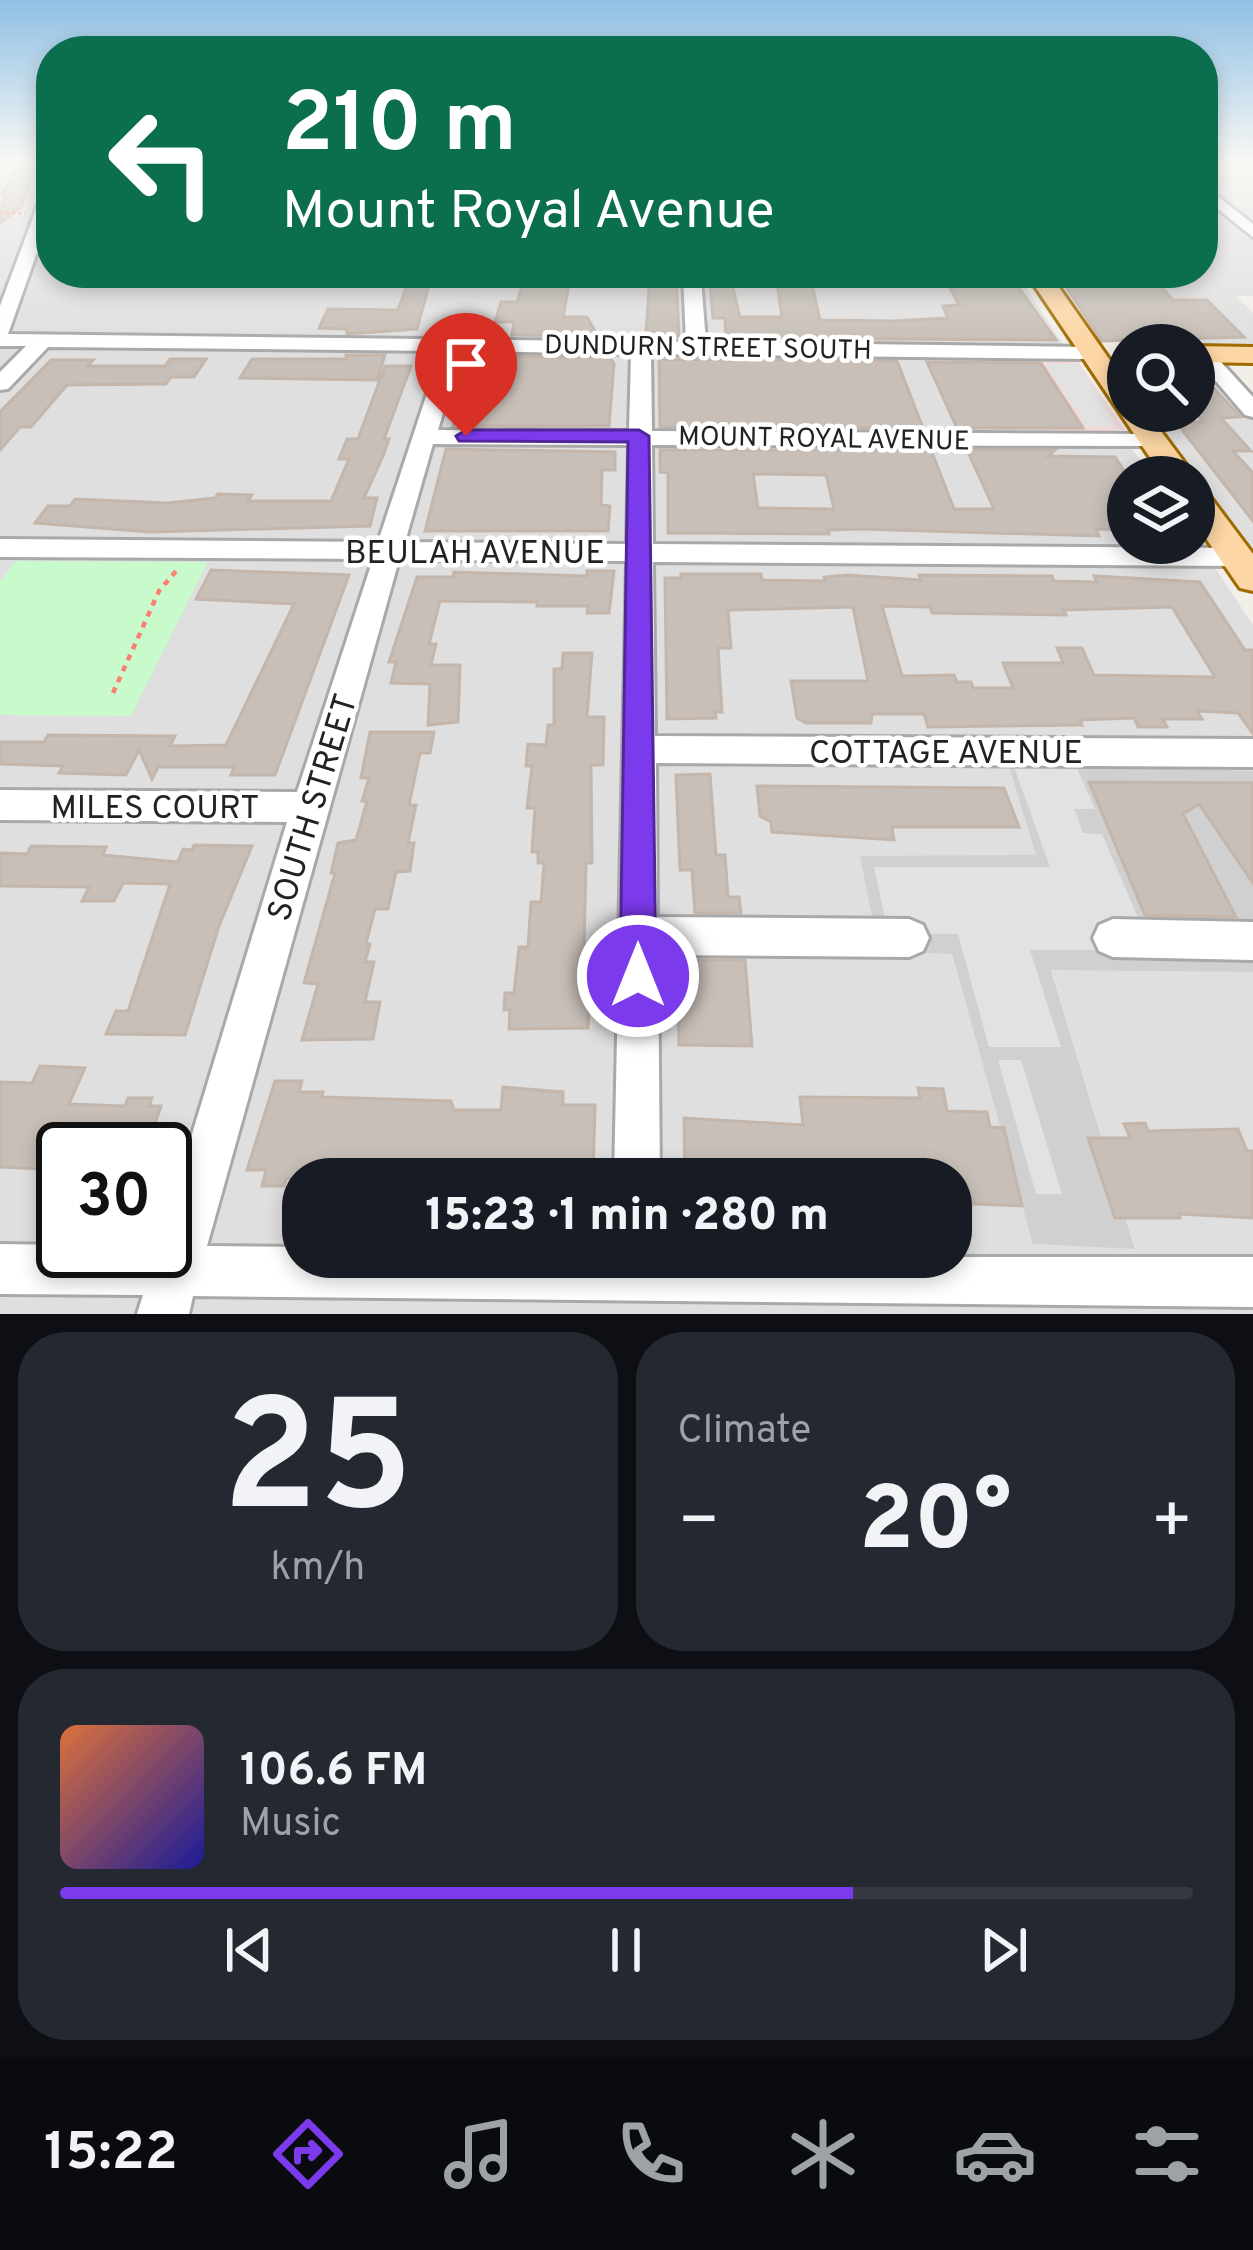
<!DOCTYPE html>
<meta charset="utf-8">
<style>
body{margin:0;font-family:Overpass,sans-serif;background:#242831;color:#f1f3f6;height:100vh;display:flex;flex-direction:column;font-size:45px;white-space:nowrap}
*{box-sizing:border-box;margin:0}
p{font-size:39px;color:#9ea1a6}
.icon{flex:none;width:66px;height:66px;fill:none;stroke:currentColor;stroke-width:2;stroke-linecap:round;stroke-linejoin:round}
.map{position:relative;height:1314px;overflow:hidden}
.side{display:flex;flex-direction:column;gap:18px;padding:18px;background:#0d0f14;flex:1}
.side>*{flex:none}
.banner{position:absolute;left:36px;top:36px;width:1182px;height:252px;border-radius:48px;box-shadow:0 6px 18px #0003;background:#0b6e4f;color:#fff;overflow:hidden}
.buttons{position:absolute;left:1107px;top:324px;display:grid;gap:24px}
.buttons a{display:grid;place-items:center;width:108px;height:108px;border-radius:50%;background:#171b24;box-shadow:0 6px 18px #0003;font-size:60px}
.speed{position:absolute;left:36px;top:1122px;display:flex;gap:24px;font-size:60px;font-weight:700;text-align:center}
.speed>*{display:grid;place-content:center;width:156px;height:156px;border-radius:50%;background:#171b24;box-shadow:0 6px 18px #0003;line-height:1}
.speed .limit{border:6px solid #111;border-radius:18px;background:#fff;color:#111}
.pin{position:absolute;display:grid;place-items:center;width:102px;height:102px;color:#fff;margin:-123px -51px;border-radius:50% 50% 50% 0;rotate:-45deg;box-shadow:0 0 12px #0007}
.pin .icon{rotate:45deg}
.me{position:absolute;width:132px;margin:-66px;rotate:0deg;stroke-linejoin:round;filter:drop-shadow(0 0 9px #0008)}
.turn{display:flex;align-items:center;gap:42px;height:252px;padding:0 48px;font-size:54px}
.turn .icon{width:156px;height:156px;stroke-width:2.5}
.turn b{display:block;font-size:84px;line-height:102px}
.big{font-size:90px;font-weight:800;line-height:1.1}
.side .widget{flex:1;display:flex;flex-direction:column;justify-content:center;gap:18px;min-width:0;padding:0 42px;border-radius:48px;background:#242831}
.side .dial{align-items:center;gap:0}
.dial b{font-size:156px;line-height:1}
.song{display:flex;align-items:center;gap:36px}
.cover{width:144px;height:144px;border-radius:18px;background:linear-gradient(135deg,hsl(20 70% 55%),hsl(240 70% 35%))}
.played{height:12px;border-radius:6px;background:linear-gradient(90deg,#7c3aed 70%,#363941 70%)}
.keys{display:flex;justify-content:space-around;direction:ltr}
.heat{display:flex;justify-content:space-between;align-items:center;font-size:66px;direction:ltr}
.side .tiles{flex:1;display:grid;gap:18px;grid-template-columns:1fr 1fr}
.widget:last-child{grid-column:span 2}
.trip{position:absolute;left:282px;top:1158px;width:690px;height:120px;border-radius:48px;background:#171b24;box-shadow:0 6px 18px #0003;font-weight:800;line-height:120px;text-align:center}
.dock{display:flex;height:192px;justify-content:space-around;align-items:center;background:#090b0e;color:#9ea1a6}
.dock .icon{width:84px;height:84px}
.dock .current{color:#7c3aed}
.dock b{font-size:54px;color:#f1f3f6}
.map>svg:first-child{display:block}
.residential{fill:#e0dfdf;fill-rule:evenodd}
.commercial{fill:#f2dad9}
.religious{fill:#d0d0d0}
.park{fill:#c8facc}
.parking{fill:#e2e2e2}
.building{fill:#c7bfb8;stroke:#c4b6ab;stroke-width:3;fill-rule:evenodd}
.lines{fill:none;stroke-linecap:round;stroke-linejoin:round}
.minor-casing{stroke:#a9a9a9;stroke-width:6}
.major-casing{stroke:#a06b00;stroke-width:6}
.path-far1{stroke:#fa8072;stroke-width:3;stroke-dasharray:3 3;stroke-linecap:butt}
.path{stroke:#fa8072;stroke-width:4.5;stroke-dasharray:6 6;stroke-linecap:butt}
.minor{fill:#fff;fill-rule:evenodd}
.major{fill:#fcd6a4;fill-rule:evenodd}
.route{fill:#7c3aed;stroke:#51269a;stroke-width:3}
.labels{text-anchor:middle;stroke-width:9;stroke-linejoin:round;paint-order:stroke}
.far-street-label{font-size:27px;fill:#222;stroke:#fff}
.street-label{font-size:33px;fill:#222;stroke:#fff}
</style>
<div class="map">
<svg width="1253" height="1314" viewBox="0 0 1253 1314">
<rect width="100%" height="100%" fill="#f2efe9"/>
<!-- residential -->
<g class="residential">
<path d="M0,160H51V273H1016L1073,360L1003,359L1043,432L1119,433L1154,477H1128V543H1194V536L1253,625V771L1007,760L1037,856L879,952L952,954L1034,1244L1135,1248L1051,969L1253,972V1314H0ZM63,1149H165V1251H63ZM303,1179H951V1257H303Z"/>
<path d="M1203,160H1253V296H1236L1253,313V346L1152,344L1101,273H1203Z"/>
<path d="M1155,419H1253V550Z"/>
</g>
<!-- commercial -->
<path class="commercial" d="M1003,358L1078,362L1125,430L1044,433Z"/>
<!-- religious -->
<path class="religious" d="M1007,760L1253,771V972L1051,970L1135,1249L1033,1244L952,954L879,952L860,856L1036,855Z"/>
<!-- park -->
<path class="park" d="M15,561L208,562L131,716L0,715V582Z"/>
<!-- parking -->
<g class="parking">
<path d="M1046,364H1079L1117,427L1087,426Z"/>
<path d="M1014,767L1077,768L1095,809H1074L1083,833L1102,834L1152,950H1030L1061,1047H989L958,934L888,933L874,867H1050Z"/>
<path d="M998,1060H1021L1062,1194H1036Z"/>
</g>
<!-- building -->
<g class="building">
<path d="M21,160H39L21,207L0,223V208L7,193L2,194Z"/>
<path d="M526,273L570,280L563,317H587L598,336L512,335L514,322H495L501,302H517Z"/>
<path d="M650,273H676L679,337L646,334Z"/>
<path d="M1111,273H1149L1173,300H1207L1244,337L1102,341L1058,275L1114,276Z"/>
<path d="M411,274H432L417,329L347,334V329L319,328L328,309L398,310Z"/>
<path d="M710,284H732L740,317H782L777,284H812L820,320L893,321L948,318L943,306L959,305L948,284H1016L1056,340L726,338L725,318H713Z"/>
<path d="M346,355H385L377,380L240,378L252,359H346Z"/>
<path d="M507,356L610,358L614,364L609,426H453L469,358Z"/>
<path d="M170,359H206L194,377H171L166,384L67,385L31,427H20L0,450V412L51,360H93L88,366H165Z"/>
<path d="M659,359L897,361L923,428L660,427Z"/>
<path d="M927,362L1041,363L1083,428H957Z"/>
<path d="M385,366H411L384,439H389L383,456L364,498H377L370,526L150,532L35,523L48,506H70L75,499L168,503L215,498L218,494L252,495L248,501H331L349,459H339L347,439H358Z"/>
<path d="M1194,367L1241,417L1221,418L1251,451H1233L1253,473V521L1176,422H1203L1194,411Z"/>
<path d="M446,449L615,452V470H602L601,505L610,506L608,531H425Z"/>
<path d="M660,450H931L954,509H994L967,450H1055L1048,456L1115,457L1128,477V530L1096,529L1099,536L860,529L828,530L829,534L668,533V473L660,472ZM753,474L826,475L834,509L758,508Z"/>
<path d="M211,570L349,575L275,775H231L234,767H158L152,779L139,750L126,775L59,773L63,766L0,764V742H44L48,735L175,736L170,746L226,745L294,604L196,599Z"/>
<path d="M587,571H614L609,613H587L588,606H537V602L440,601L429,644H436L431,665H460L458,722L428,725L430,684L391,683L396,662H389L417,577H453L454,572L587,576Z"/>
<path d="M681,574H761L762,580L825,581L824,577L848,575L921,580L919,575L1052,576L1054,581L1097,582L1094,576L1200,582L1245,650H1253V734L1238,713L1197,711L1202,719H1163L1167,727H1138L1134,718L1080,720L1082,725L928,727L924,714H872L871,723H806L797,718L791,681H868L853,607L728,610L731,648H718L722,712H715L716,718L667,719L665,578H681ZM882,606L930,607L932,613L1066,615L1064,610L1172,607L1215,677L1094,675L1082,648H1057L1063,663H1003L1013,688H973L971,682H957L954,675L902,676Z"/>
<path d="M563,653H592L587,717H604L603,765H591L592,863H586L584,947H591L588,1028L509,1029L510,1010H504L505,993H514L519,947H528L531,902H541L544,863H538V852H532L535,808H527L532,766H526L528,744L546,745L548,725H554V669H562Z"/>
<path d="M370,732H434L430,753H420L409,805H416L408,843H414L410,871L396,872L388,909H375L366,943L370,944L365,962H374L365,1002H380L373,1039L302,1040L318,984L304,983L335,873H331L338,843L356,840L367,801H362L369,778H361Z"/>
<path d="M710,774L716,855H725L728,897H739L741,913H695L692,870H680L676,775Z"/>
<path d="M1089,782L1253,783V883L1199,804L1183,814L1236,917L1145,915Z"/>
<path d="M757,786L1004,788L1019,827H892L894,840L772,832L771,822L760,816Z"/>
<path d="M194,845L252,846L219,926L185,1035L106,1034L116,1011H128L170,884L123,883L114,901H82L89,887L0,886V853L27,854L31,846L106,847L103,855L178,862L183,849L192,850Z"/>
<path d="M677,960H745L752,1046L679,1045Z"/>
<path d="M40,1066L85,1068L69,1104L125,1106L128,1098H152L149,1106H161L146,1149H63V1170L0,1167V1082L32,1083Z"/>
<path d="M275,1081H302L299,1092H323L322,1097L451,1101L454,1110H501L503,1087L563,1092V1105H595L593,1179H286L284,1186H262L266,1170H247Z"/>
<path d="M918,1088L943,1089L947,1111L987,1112L990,1127L1004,1128L1022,1206L951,1203V1179H685L684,1118L803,1125L800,1097L920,1098Z"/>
<path d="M1145,1123L1148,1131L1238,1129L1247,1151H1253V1218L1179,1214L1180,1218H1115L1088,1138H1130L1124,1124Z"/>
</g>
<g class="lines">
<!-- minor casing -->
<g class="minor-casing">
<g id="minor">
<path d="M1203,185L1253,224V237L1203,197Z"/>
<path d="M51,186V213L8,334L686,342L683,273H1045L1038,280L701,279L706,342L1090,347L1100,353L1090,359L651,354L652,431L1153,434L1165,441L1161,446L652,445L653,544L1237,548L1250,557L1237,566L653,562L655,736L1253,739V767L656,763L657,917L909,919L923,925L929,938L923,951L909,957L658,955L660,1179H614L627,561L399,560L207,1246L303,1247V1257H1253V1307L193,1296L189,1314H137L143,1295L0,1294V1244L63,1245V1251H165V1223L287,822L0,820V790L297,792L373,559L0,557V539L378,542L441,351L48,347L8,389L0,390V372L26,346H0V306L43,191ZM461,351L631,354L629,431L438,430ZM433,444L629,445L627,544L405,542Z"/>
<path d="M1196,350H1210L1253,397V417L1245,415L1196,358Z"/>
<path d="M1113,919L1253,922V960L1113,957L1099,951L1093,938L1099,925Z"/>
</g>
</g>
<!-- major casing -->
<g class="major-casing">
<g id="major">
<path d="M1026,273H1049L1128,386V411H1146L1190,470L1195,477L1194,478L1163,477Z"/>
<path d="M1194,346L1253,347V363L1194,362Z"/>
<path d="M1194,487L1205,490L1253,554V591L1240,588L1194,521Z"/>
</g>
</g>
<!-- path-far1 -->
<path class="path-far1" d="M0,213H25"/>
<!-- path -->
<path class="path" d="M113,693L159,591L176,571"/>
<!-- minor -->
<use href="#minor" class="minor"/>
<!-- major -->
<use href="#major" class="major"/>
</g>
<!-- sky -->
<linearGradient id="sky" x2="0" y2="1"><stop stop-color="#8fc0e4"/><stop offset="0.47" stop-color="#f9f8f5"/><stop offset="1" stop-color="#f9f8f5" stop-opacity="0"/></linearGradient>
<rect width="1253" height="344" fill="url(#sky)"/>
<!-- route -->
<path class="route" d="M466,430H639L649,436L656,976L651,989L638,995L625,989L620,976L628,442L459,441L456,436Z"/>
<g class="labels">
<!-- far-street labels -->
<g class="far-street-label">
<text transform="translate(708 347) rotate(1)" y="9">DUNDURN STREET SOUTH</text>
<text transform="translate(824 438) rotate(1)" y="9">MOUNT ROYAL AVENUE</text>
</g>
<!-- street labels -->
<g class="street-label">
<text x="475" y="563">BEULAH AVENUE</text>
<text x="946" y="763">COTTAGE AVENUE</text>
<text x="155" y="818">MILES COURT</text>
<text transform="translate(311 807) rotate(-73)" y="12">SOUTH STREET</text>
</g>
</g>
</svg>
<div class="buttons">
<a><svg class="icon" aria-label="search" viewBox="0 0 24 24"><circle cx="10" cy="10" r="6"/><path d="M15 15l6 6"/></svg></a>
<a><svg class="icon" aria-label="layers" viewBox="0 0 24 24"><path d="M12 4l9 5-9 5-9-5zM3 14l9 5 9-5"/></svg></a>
</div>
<div class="speed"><div class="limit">30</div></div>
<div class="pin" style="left:466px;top:436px;background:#d93025"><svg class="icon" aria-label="arrive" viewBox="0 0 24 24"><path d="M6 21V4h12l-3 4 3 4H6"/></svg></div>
<svg class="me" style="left:638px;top:976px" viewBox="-20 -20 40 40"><circle r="17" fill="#7c3aed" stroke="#fff" stroke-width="3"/><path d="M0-11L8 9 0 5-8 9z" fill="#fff"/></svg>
<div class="trip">15:23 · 1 min · 280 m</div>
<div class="banner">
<div class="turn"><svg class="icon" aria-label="left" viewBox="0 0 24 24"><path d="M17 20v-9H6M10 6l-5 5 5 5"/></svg><div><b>210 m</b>Mount Royal Avenue</div></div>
</div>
</div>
<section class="side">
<div class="tiles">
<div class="widget dial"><b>25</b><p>km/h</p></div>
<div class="widget"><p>Climate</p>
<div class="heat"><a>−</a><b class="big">20°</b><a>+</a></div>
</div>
<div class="widget">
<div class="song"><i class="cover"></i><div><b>106.6 FM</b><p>Music</p></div></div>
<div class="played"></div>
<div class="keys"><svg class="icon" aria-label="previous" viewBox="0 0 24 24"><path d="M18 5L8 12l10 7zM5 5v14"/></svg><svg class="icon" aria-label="pause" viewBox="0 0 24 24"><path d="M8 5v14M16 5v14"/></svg><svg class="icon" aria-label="next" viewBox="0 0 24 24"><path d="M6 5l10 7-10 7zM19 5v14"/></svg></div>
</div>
</div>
</section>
<nav class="dock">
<b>15:22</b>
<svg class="icon current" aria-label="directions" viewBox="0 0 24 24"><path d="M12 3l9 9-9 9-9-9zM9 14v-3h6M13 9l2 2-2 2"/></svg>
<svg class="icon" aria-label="music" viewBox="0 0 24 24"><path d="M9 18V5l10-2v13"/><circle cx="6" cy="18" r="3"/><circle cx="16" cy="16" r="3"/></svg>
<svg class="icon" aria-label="phone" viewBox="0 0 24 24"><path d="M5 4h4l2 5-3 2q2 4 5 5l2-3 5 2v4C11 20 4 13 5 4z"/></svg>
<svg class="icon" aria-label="climate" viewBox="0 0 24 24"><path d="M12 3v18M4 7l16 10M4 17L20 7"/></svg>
<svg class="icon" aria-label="car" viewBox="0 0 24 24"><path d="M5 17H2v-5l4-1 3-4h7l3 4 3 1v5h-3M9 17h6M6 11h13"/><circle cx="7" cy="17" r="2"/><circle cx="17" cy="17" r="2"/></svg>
<svg class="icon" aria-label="filters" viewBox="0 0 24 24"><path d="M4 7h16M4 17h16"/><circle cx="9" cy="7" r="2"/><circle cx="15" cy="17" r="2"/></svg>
</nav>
